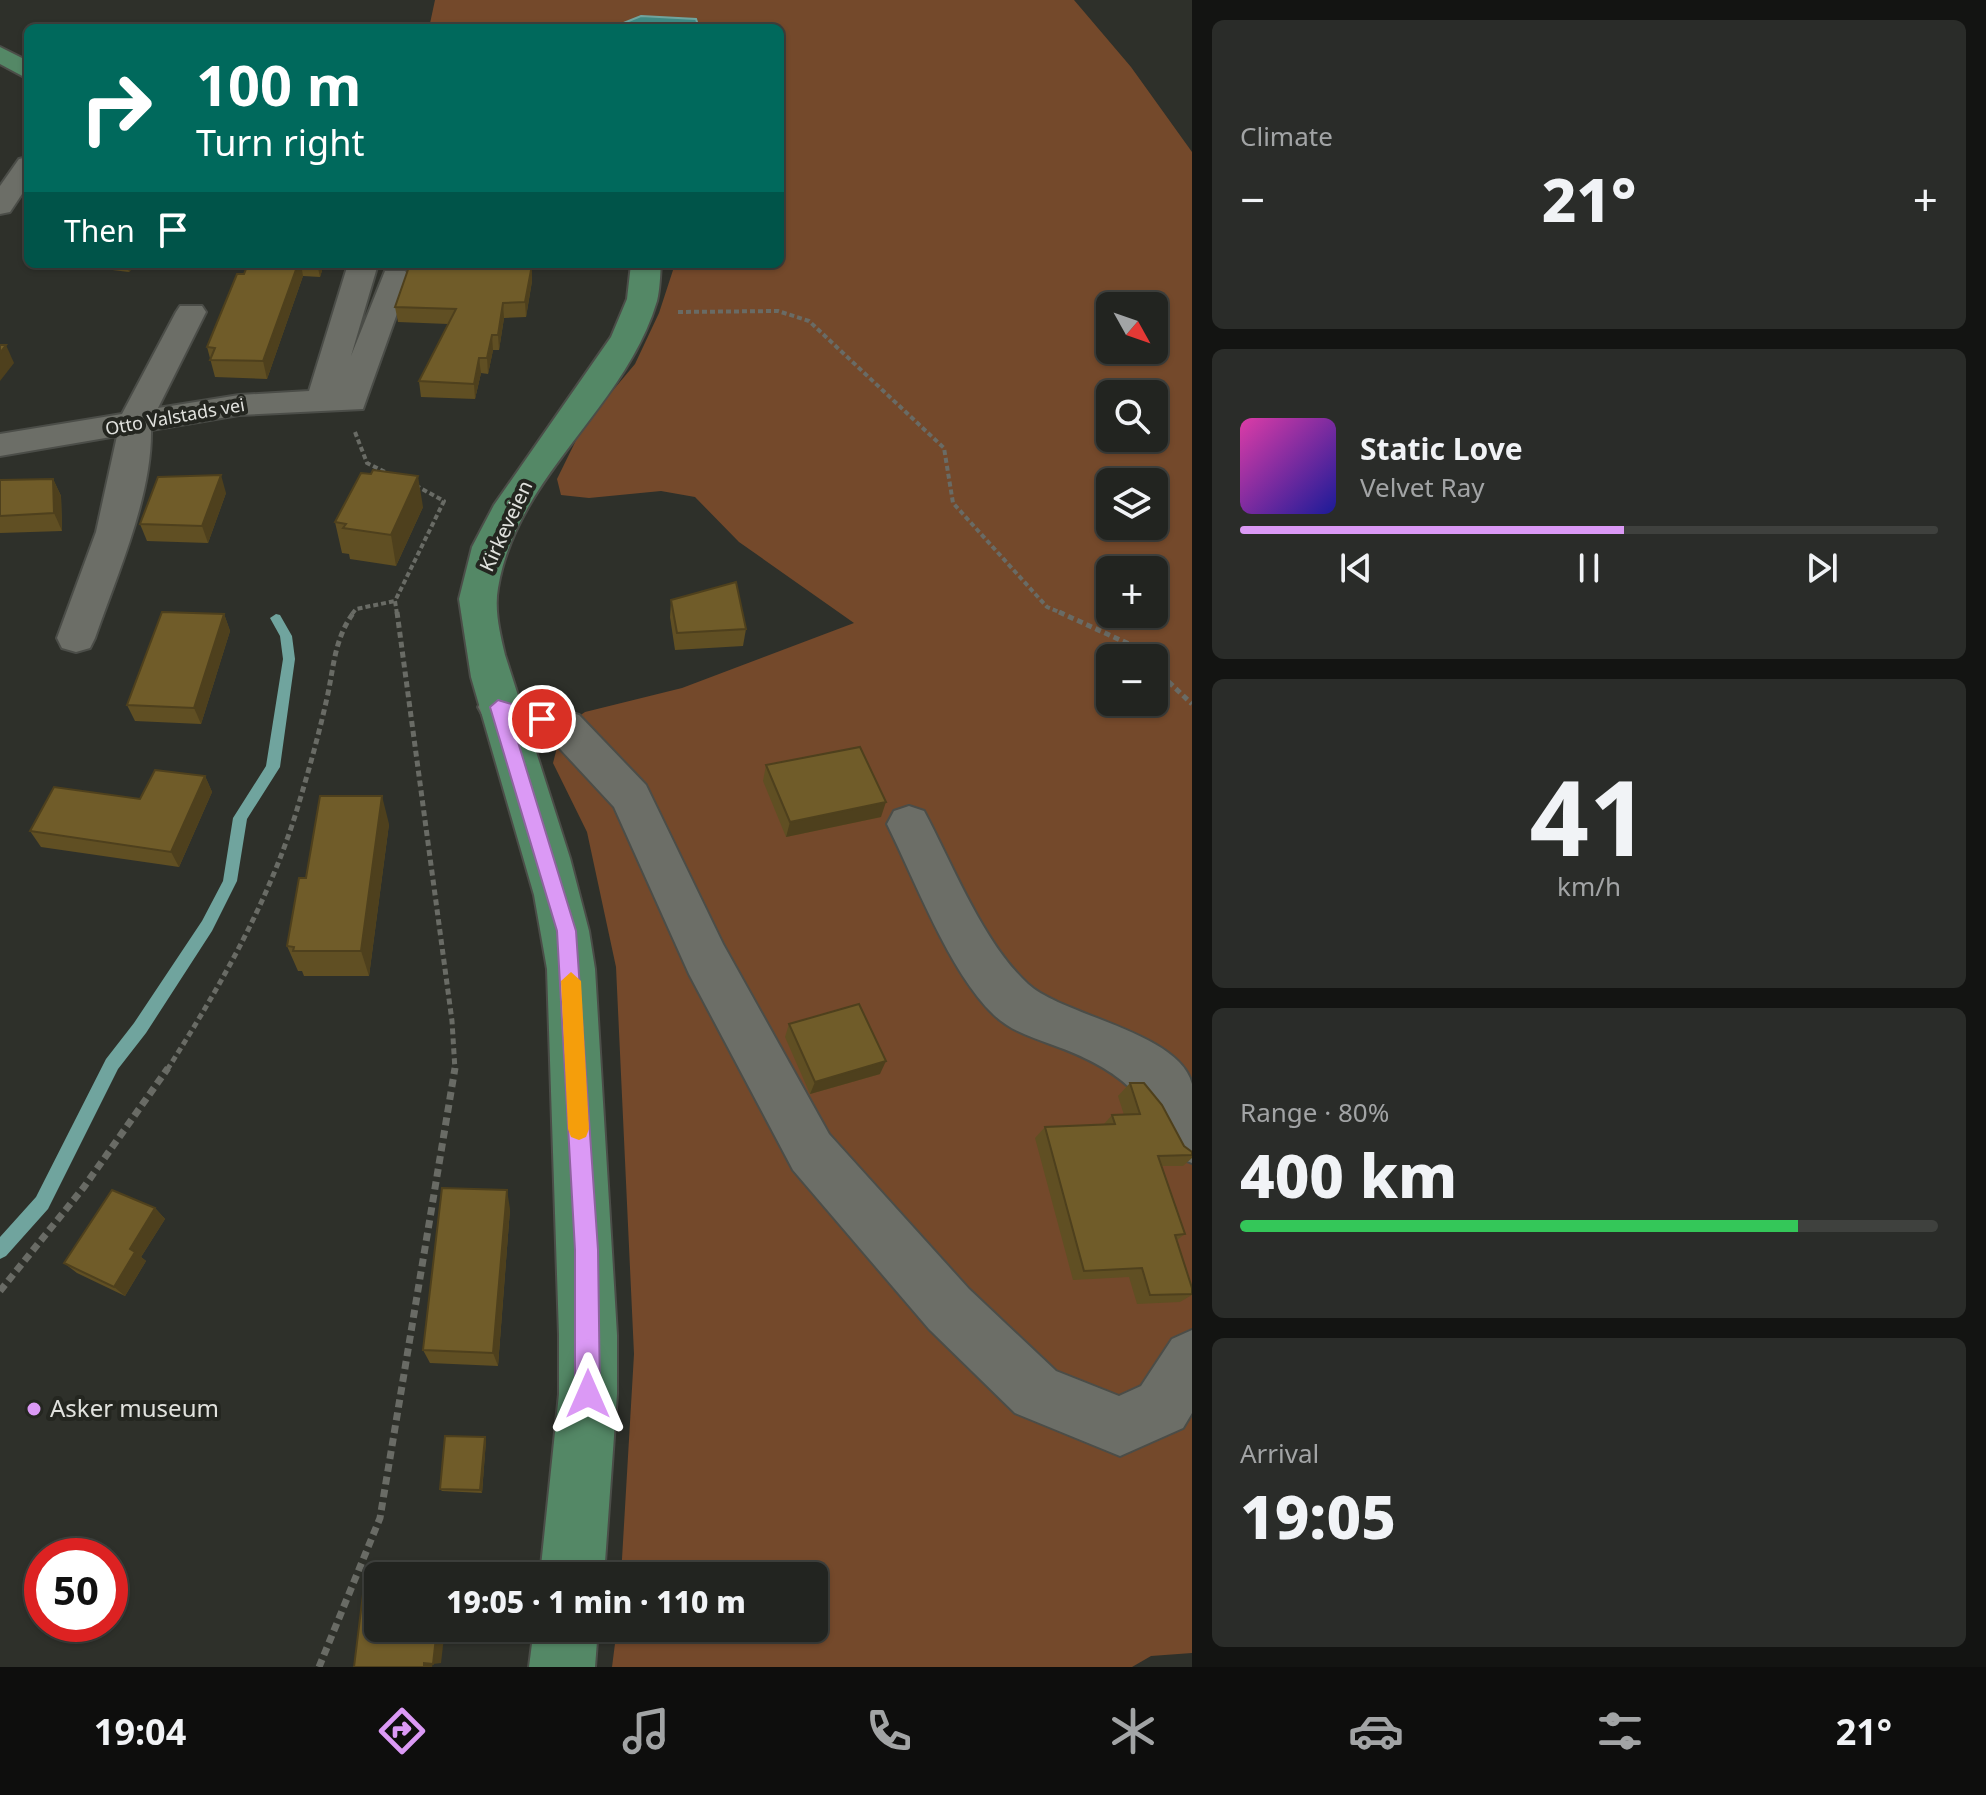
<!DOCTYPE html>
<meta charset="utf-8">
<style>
body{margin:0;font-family:"Noto Sans",sans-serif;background:#2a2c29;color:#f1f3f6;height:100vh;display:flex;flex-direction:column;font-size:30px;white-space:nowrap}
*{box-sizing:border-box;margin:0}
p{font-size:26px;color:#a2a4a5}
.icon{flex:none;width:44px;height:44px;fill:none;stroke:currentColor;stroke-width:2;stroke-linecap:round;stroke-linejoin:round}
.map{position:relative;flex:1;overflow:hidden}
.panel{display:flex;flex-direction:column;gap:20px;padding:20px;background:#131412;width:794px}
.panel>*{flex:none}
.banner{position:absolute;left:24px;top:24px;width:760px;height:244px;border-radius:12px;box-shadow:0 2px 6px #0004,0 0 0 2px #3f413e;background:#00695c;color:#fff;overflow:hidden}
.needle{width:52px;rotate:130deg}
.buttons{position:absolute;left:1096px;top:292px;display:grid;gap:16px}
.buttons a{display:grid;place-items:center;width:72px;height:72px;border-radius:12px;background:#222420;box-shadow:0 2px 6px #0004,0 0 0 2px #3f413e;font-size:40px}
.speed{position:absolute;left:24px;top:1538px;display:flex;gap:16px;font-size:40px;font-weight:700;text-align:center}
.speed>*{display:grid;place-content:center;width:104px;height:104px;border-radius:50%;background:#222420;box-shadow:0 2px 6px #0004,0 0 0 2px #3f413e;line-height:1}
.speed .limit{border:12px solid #d22;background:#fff;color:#111}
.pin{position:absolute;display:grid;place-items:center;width:68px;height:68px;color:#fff;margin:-34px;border:4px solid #fff;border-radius:50%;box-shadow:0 2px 8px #0007}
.me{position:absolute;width:88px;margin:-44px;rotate:0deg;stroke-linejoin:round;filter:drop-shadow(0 0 6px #0008)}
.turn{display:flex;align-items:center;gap:28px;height:168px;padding:0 40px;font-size:36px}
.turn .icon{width:104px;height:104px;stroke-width:2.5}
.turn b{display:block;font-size:56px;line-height:68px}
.then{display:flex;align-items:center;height:76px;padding:0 40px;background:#0003;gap:16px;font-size:30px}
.big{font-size:60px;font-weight:800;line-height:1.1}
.panel .card{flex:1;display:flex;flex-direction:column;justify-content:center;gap:12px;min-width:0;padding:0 28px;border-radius:12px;background:#2a2c29}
.panel .dial{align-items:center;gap:0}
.dial b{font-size:104px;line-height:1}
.song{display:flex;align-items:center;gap:24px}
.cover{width:96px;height:96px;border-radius:12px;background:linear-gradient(135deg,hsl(320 70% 55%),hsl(240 70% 35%))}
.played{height:8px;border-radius:4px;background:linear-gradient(90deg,#db99f5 55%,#3f413e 55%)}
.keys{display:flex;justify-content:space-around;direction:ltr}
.heat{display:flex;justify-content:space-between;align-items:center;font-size:44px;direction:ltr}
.charge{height:12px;border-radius:6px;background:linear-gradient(90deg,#34c759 80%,#3f413e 0)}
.trip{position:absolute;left:364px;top:1562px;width:464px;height:80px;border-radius:12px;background:#222420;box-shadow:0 2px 6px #0004,0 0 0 2px #3f413e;font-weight:800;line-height:80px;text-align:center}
.tab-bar{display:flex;height:128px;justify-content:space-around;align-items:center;background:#0e0e0d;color:#a2a4a5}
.tab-bar .icon{width:56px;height:56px}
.tab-bar .on{color:#db99f5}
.tab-bar b{font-size:36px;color:#f1f3f6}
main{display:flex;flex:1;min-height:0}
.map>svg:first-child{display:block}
.green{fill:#74492b;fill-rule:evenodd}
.water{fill:#408a83;stroke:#70a49e;stroke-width:2}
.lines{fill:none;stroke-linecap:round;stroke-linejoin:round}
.stream{fill:#70a49e;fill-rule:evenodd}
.minor-casing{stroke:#4b4d48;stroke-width:4}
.major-casing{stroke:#4b4d48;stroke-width:4}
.path-far2{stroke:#696b65;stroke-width:4;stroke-dasharray:5 3;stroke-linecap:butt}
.path-far1{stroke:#696b65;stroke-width:5;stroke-dasharray:6 4;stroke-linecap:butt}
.path{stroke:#696b65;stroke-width:7;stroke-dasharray:8 5;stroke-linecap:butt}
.minor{fill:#6c6e67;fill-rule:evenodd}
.major{fill:#548866;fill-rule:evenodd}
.wall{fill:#604f23}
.shaded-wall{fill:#4e401d}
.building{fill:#705c29;stroke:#4e401d;stroke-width:2}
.route{fill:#db99f5;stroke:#8e639f;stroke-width:2}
.slow{fill:#f59e0b}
.poi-dot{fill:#db99f5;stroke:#242620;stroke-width:3}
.labels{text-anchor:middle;stroke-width:8;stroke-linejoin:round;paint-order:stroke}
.far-street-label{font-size:18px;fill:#e1e2de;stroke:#242620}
.street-label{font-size:20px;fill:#e1e2de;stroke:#242620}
.near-poi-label{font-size:24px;fill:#e1e2de;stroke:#242620;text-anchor:start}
</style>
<main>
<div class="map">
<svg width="1192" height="1667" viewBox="0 0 1192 1667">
<rect width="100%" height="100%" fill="#2e302a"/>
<!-- green -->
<path class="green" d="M435,0H1074L1131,67L1192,152V1653L1151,1656L1132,1667H612L617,1628H814V1576H621L634,1354L616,967L587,832L553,763L562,728L585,712L682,688L854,623L739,542L695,497L661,491L589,498L561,495L557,479L583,426L635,364L659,313L675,264H780V28H699L695,19L641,16L611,28H429ZM1110,306H1154V350H1110ZM1110,394H1154V438H1110ZM1110,482H1154V526H1110ZM1110,570H1154V614H1110ZM1110,658H1154V702H1110Z"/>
<!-- water -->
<path class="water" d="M641,16L696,19L699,28H611Z"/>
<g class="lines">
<!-- stream -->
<path class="stream" d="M276,614L280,615L292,636L295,659L280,767L247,819L237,881L212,931L146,1033L118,1069L48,1209L6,1256L0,1259V1237L36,1197L106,1059L134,1023L202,921L223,881L233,818L266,766L283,659L280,636L270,618Z"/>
<!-- minor casing -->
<g class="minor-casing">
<g id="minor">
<path d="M28,157V185L10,212L0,214V186L19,159Z"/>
<path d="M348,264H378L351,356L385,271H405L410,277L363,409L239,415L151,430C152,497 117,575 95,638L90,648L76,652L62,648L57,638L96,532L117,436L0,456V434L122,414L176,312L180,306H202L206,312L158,408L239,395L309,391Z"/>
<path d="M498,692L579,715L646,785L723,944L829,1134L969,1289L1056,1371L1119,1396L1141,1386L1172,1339L1192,1330V1413L1183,1428L1120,1456L1015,1413L929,1329L793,1170L689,974L614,807L550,738L484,718L478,707L484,696Z"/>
<path d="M909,806L924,811C953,865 983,943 1028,984C1063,1016 1179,1032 1192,1084C1192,1104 1192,1141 1192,1163L1174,1156C1147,1093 1117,1068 1053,1045C1031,1037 1011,1031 994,1015C949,972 915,880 887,824L894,811Z"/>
</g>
</g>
<!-- major casing -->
<g class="major-casing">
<g id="major">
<path d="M0,47L28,61V79L0,64Z"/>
<path d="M631,264H661C660,276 660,289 657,301C626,407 516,476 498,588C494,610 500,634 505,655L570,858L589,931L595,969L617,1335V1394L604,1576H540L559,1394V1335L547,969L534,895L471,677L459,599L472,547L494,505L611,337L627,299Z"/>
<path d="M534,1628H598L595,1667H529Z"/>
</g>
</g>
<!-- path-far2 -->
<g class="path-far2">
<path d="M678,312L778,311L809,321L944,448L953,503L1047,607L1064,614"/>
<path d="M355,432L367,463L389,474"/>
<path d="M352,614L356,609L395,601"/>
<path d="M397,614L395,601L444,501L413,484"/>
</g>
<!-- path-far1 -->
<g class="path-far1">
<path d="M397,612L452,1021L455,1070"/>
<path d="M1059,612L1129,644L1144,658"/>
<path d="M1154,668L1192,704"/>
<path d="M167,1070C218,990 266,907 295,816C307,777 318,738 327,698C334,667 334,639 354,612"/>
</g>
<!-- path -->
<g class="path">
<path d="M0,1291L84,1187L168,1068"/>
<path d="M319,1667L380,1518L455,1068"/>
</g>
<!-- minor -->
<use href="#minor" class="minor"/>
<!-- major -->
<use href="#major" class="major"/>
</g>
<!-- wall -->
<g class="wall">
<path d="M71,264H136L129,272L71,265Z"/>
<path d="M248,264H324L320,277L303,276L267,379L215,377L207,347L244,274Z"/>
<path d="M409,264H513L532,265V281L526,317L504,318L499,350H493L488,374L481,373L475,399L421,397L419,381L448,324L398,322L395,307L409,267Z"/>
<path d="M53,479L61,496L62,531L0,533V480Z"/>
<path d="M226,493L208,543L147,541L140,524Z"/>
<path d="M423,507L396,566L350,559L349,554L342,553L335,522Z"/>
<path d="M671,600L746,629L743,646L675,650L670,617Z"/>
<path d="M224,614L230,631L201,724L135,721L127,705Z"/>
<path d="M766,765L881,817L786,837L763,781Z"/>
<path d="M205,776L212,792L179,867L41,847L30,831L140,799Z"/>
<path d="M389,824L369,976H304L302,971H298L287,946L306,878Z"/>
<path d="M789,1024L880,1074L810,1094L785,1037Z"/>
<path d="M1130,1083L1184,1146L1192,1152V1158L1183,1166H1162L1185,1234L1177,1240L1192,1288V1295L1180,1302L1137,1304L1129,1277L1073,1280L1035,1138L1045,1127L1104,1124L1112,1115H1124L1118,1096Z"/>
<path d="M155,1208L165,1219L141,1257L146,1261L125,1296L77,1273L64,1263Z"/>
<path d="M510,1209L498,1366L430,1363L423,1350Z"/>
<path d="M485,1437L486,1440L482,1493L442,1491L440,1489Z"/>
</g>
<!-- shaded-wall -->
<g class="shaded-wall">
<path d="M126,264H136L129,272Z"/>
<path d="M298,264H301L303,276L267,379L263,361Z"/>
<path d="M317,264H324L320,277Z"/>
<path d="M532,265V281L526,317L525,302Z"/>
<path d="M503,303L504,318L499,350L498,335Z"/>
<path d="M492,335L493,350L488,374L487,358Z"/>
<path d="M6,345L14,363L0,381V353Z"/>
<path d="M479,358L481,373L475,399L474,384Z"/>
<path d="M221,475L226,493L208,543L202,526Z"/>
<path d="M418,476L423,507L396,566L391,535Z"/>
<path d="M53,479L61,496L62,531L54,513Z"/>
<path d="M224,614L230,631L201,724L194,708Z"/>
<path d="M205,776L212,792L179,867L171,852Z"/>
<path d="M382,796L389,824L369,976L361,951Z"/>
<path d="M886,802L881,817L786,837L790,822Z"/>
<path d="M886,1061L880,1074L810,1094L815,1082Z"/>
<path d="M507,1190L510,1209L498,1366L493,1353Z"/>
<path d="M155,1208L165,1219L141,1257L146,1261L125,1296L114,1287L130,1249Z"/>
<path d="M485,1437L486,1440L482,1493L480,1490Z"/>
<path d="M437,1628H445L441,1663L433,1664Z"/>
<path d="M424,1663H433L432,1667H424Z"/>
</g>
<!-- building -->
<g class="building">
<path d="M248,264H298L263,361L210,360L215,348L207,347L237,274H244Z"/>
<path d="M410,264H510L532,265L525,302L503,303L498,335H492L487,358H479L474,384L419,381L456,309L395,307Z"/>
<path d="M0,345H6L0,353Z"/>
<path d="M373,470L418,476L391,535L343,528L346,524L335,522L361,473L371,474Z"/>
<path d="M221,475L202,526L140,524L158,477Z"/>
<path d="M53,479L54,513L0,516V480Z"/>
<path d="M736,582L746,629L677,633L671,600Z"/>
<path d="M162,612L224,614L194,708L127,705Z"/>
<path d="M860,747L886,802L790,822L766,765Z"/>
<path d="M155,770L205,776L171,852L30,831L54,787L140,799Z"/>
<path d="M320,796H382L361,951H293L294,947L287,946L299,878H306Z"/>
<path d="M859,1004L886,1061L815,1082L789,1024Z"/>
<path d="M1130,1083H1144L1162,1105L1184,1146L1192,1152V1155L1158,1156L1185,1234L1175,1235L1192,1288V1294L1150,1295L1142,1268L1084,1271L1045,1127L1115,1124L1112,1115L1140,1114Z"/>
<path d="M442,1188L507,1190L493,1353L423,1350Z"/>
<path d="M112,1190L155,1208L130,1249L135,1252L114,1287L64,1263Z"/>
<path d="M445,1436L485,1437L480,1490L440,1489Z"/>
<path d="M364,1586L378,1587V1628H437L433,1664L424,1663V1667H354Z"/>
</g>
<!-- route -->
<path class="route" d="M498,700L548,715L551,719L542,726L510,716L576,931L598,1250L600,1394L596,1403L588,1406L579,1403L575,1394V1250L557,931L490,707Z"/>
<!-- slow -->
<path class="slow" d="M571,972L581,981L589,1129L586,1137L579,1140L571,1137L568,1129L561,981Z"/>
<!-- markers -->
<circle class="poi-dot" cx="34" cy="1409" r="8"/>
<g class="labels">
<!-- far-street labels -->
<g class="far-street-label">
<text transform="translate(175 417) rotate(-10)" y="6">Otto Valstads vei</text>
</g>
<!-- street labels -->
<g class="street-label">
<text transform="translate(506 526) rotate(-65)" y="7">Kirkeveien</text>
</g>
<!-- near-poi labels -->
<g class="near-poi-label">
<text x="50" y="1417">Asker museum</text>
</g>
</g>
</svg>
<div class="buttons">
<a><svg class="needle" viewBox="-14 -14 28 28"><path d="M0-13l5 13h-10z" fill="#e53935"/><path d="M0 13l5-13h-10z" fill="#a2a4a5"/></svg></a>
<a><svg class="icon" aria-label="search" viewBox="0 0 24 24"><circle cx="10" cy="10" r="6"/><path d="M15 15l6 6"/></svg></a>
<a><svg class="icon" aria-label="layers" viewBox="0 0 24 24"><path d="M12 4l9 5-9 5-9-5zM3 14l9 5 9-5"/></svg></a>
<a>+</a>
<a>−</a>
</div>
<div class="speed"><div class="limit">50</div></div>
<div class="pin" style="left:542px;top:719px;background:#d93025"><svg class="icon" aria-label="arrive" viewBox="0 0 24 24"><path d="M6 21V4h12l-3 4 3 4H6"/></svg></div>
<svg class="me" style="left:588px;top:1394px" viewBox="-20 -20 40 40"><path d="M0-17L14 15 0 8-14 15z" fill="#db99f5" stroke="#fff" stroke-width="4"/></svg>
<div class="trip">19:05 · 1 min · 110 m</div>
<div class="banner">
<div class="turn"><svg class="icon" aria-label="right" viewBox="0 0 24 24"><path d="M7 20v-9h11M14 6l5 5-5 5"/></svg><div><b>100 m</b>Turn right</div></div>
<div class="then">Then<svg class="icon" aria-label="arrive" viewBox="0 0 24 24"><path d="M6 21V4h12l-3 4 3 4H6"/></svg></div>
</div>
</div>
<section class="panel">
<div class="card"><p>Climate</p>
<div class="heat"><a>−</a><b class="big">21°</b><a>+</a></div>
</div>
<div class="card">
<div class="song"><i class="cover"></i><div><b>Static Love</b><p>Velvet Ray</p></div></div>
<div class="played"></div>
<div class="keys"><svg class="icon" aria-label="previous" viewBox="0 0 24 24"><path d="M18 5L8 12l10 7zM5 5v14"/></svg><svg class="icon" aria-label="pause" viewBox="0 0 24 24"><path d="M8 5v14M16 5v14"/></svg><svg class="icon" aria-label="next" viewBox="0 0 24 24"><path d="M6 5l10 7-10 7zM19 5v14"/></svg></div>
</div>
<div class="card dial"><b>41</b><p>km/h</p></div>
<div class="card"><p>Range · 80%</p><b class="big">400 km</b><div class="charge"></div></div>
<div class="card"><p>Arrival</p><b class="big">19:05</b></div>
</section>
</main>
<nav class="tab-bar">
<b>19:04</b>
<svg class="icon on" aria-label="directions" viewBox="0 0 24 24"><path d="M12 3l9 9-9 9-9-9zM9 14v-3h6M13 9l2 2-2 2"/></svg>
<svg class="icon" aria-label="music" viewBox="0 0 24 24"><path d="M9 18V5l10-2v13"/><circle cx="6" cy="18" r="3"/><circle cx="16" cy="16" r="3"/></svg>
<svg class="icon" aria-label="phone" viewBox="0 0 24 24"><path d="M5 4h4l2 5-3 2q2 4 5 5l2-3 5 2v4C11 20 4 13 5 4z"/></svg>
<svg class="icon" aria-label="climate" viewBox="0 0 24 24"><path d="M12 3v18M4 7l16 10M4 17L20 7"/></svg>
<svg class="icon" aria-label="car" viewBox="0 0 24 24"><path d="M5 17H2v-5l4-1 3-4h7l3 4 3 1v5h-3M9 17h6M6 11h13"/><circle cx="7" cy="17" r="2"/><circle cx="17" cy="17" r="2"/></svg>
<svg class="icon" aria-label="filters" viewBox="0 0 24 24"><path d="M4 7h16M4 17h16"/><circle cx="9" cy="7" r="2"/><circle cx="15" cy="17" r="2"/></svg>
<b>21°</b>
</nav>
